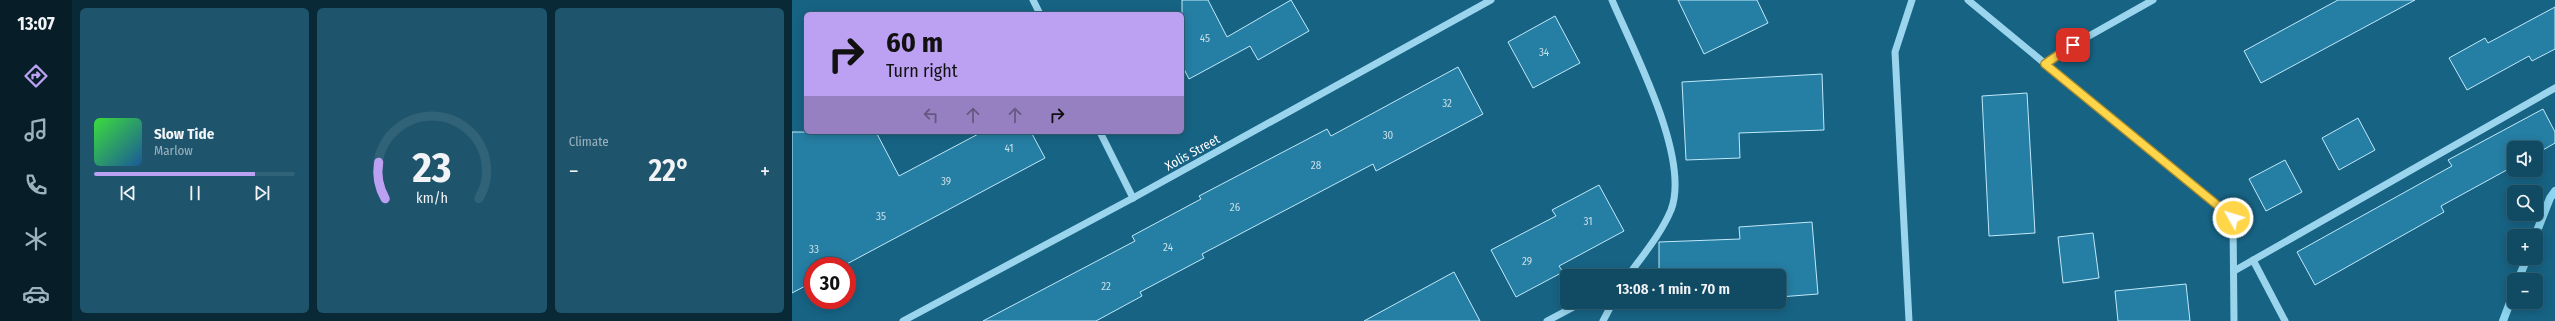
<!DOCTYPE html>
<meta charset="utf-8">
<style>
body{margin:0;font-family:"Fira Sans Condensed",sans-serif;background:#1e546c;color:#f1f3f6;height:100vh;display:flex;flex-direction:column;font-size:15px;white-space:nowrap}
*{box-sizing:border-box;margin:0}
p{font-size:13px;color:#9cb3be}
.icon{flex:none;width:22px;height:22px;fill:none;stroke:currentColor;stroke-width:2;stroke-linecap:round;stroke-linejoin:round}
.map{position:relative;flex:1;overflow:hidden}
.details{display:flex;flex-direction:column;gap:8px;padding:8px;background:#092936;width:720px}
.details>*{flex:none}
.top-card{position:absolute;left:12px;top:12px;width:380px;height:122px;border-radius:6px;box-shadow:0 2px 10px #0003,0 0 0 1px #306278;background:#bca0f2;color:#111;overflow:hidden}
.tools{position:absolute;left:1715px;top:141px;display:grid;gap:8px}
.tools a{display:grid;place-items:center;width:36px;height:36px;border-radius:6px;background:#114a63;box-shadow:0 2px 10px #0003,0 0 0 1px #306278;font-size:20px}
.speed{position:absolute;left:12px;top:257px;display:flex;gap:8px;font-size:20px;font-weight:700;text-align:center}
.speed>*{display:grid;place-content:center;width:52px;height:52px;border-radius:50%;background:#114a63;box-shadow:0 2px 10px #0003,0 0 0 1px #306278;line-height:1}
.speed .limit{border:6px solid #d22;background:#fff;color:#111}
.pin{position:absolute;display:grid;place-items:center;width:34px;height:34px;color:#fff;margin:-17px;border-radius:8px;box-shadow:0 2px 6px #0006}
.me{position:absolute;width:44px;margin:-22px;rotate:309deg;stroke-linejoin:round;filter:drop-shadow(0 0 3px #0008)}
.turn{display:flex;align-items:center;gap:14px;height:84px;padding:0 16px;font-size:18px}
.turn .icon{width:52px;height:52px;stroke-width:2.5}
.turn b{display:block;font-size:28px;line-height:34px}
.lanes{display:flex;align-items:center;height:38px;padding:0 16px;background:#0003;justify-content:center;gap:20px;direction:ltr}
.lanes .off{opacity:.35}
.big{font-size:30px;font-weight:600;line-height:1.1}
.details .tile{flex:1;display:flex;flex-direction:column;justify-content:center;gap:6px;min-width:0;padding:0 14px;border-radius:6px;background:#1e546c}
.details .dial{align-items:center;gap:0}
.dial svg{height:104px;overflow:visible;fill:none;stroke:#306278;stroke-width:7;stroke-linecap:round;text-anchor:middle}
.dial text{fill:#f1f3f6;stroke:none}
.song{display:flex;align-items:center;gap:12px}
.cover{width:48px;height:48px;border-radius:6px;background:linear-gradient(135deg,hsl(120 70% 55%),hsl(210 70% 35%))}
.played{height:4px;border-radius:2px;background:linear-gradient(90deg,#bca0f2 80%,#306278 80%)}
.keys{display:flex;justify-content:space-around;direction:ltr}
.heat{display:flex;justify-content:space-between;align-items:center;font-size:22px;direction:ltr}
.details .tiles{flex:1;display:grid;gap:8px;grid-template-columns:repeat(3,1fr)}
.trip{position:absolute;left:768px;top:269px;width:226px;height:40px;border-radius:6px;background:#114a63;box-shadow:0 2px 10px #0003,0 0 0 1px #306278;font-weight:600;line-height:40px;text-align:center}
main{display:flex;flex:1;min-height:0}
.menu{display:flex;flex-direction:column;width:72px;justify-content:space-around;align-items:center;background:#071e28;color:#9cb3be}
.menu .icon{width:28px;height:28px}
.menu .selected{color:#bca0f2}
.menu b{font-size:18px;color:#f1f3f6}
.map>svg:first-child{display:block}
.lines{fill:none;stroke-linecap:round;stroke-linejoin:round}
.stream{stroke:#8dd5f0;stroke-width:8}
.building{fill:#257ea3;stroke:#c1e9fa}
.minor{stroke:#9bd5ed;stroke-width:7}
.route-casing{stroke:#a68a30;stroke-width:10}
.route{stroke:#ffd54a;stroke-width:7}
.labels{text-anchor:middle;stroke-width:4;stroke-linejoin:round;paint-order:stroke}
.number-label{font-size:11px;fill:#c8dfe8}
.street-label{font-size:13px;fill:#fff;stroke:#176384}
</style>
<main>
<nav class="menu">
<b>13:07</b>
<svg class="icon selected" aria-label="directions" viewBox="0 0 24 24"><path d="M12 3l9 9-9 9-9-9zM9 14v-3h6M13 9l2 2-2 2"/></svg>
<svg class="icon" aria-label="music" viewBox="0 0 24 24"><path d="M9 18V5l10-2v13"/><circle cx="6" cy="18" r="3"/><circle cx="16" cy="16" r="3"/></svg>
<svg class="icon" aria-label="phone" viewBox="0 0 24 24"><path d="M5 4h4l2 5-3 2q2 4 5 5l2-3 5 2v4C11 20 4 13 5 4z"/></svg>
<svg class="icon" aria-label="climate" viewBox="0 0 24 24"><path d="M12 3v18M4 7l16 10M4 17L20 7"/></svg>
<svg class="icon" aria-label="car" viewBox="0 0 24 24"><path d="M5 17H2v-5l4-1 3-4h7l3 4 3 1v5h-3M9 17h6M6 11h13"/><circle cx="7" cy="17" r="2"/><circle cx="17" cy="17" r="2"/></svg>
</nav>
<section class="details">
<div class="tiles">
<div class="tile">
<div class="song"><i class="cover"></i><div><b>Slow Tide</b><p>Marlow</p></div></div>
<div class="played"></div>
<div class="keys"><svg class="icon" aria-label="previous" viewBox="0 0 24 24"><path d="M18 5L8 12l10 7zM5 5v14"/></svg><svg class="icon" aria-label="pause" viewBox="0 0 24 24"><path d="M8 5v14M16 5v14"/></svg><svg class="icon" aria-label="next" viewBox="0 0 24 24"><path d="M6 5l10 7-10 7zM19 5v14"/></svg></div>
</div>
<div class="tile dial"><svg viewBox="0 0 100 80">
<path d="M14 69A42 42 0 1 1 86 69"/>
<path d="M14 69A42 42 0 0 1 9 41" stroke="#bca0f2"/>
<text x="50" y="56" font-size="32" font-weight="700">23</text>
<text x="50" y="72" font-size="11">km/h</text>
</svg></div>
<div class="tile"><p>Climate</p>
<div class="heat"><a>−</a><b class="big">22°</b><a>+</a></div>
</div>
</div>
</section>
<div class="map">
<svg width="1763" height="321" viewBox="0 0 1763 321">
<rect width="100%" height="100%" fill="#176384"/>
<g class="lines">
<!-- stream -->
<g class="stream">
<path d="M1743,236L1758,198L1763,191"/>
<path d="M1726,280L1735,258"/>
<path d="M1711,321L1722,292"/>
</g>
</g>
<!-- building -->
<g class="building">
<path d="M390,0H416L435,37L499,0L517,31L466,60L458,46L397,79L390,65Z"/>
<path d="M886,0H965L976,23L912,54Z"/>
<path d="M1546,0H1623L1469,83L1452,51Z"/>
<path d="M1763,7V49L1740,61L1737,56L1675,90L1657,58L1693,38L1696,43Z"/>
<path d="M763,16L788,63L741,88L716,42Z"/>
<path d="M666,67L691,114L584,171L581,164L410,254L412,258L348,292L350,296L304,321H191L343,241L340,236L409,199L407,196L535,129L539,136Z"/>
<path d="M1030,74L1032,130L947,133L948,158L894,160L890,82Z"/>
<path d="M1235,93L1243,233L1197,236L1190,96Z"/>
<path d="M1751,109L1763,132V143L1744,154V148H1722V166L1649,206L1652,212L1523,285L1505,252L1660,166L1656,160Z"/>
<path d="M1566,118L1583,150L1547,170L1530,138Z"/>
<path d="M0,132H84L107,176L190,132H239L253,158L51,266H21V282L0,293Z"/>
<path d="M1493,160L1510,192L1474,211L1457,179Z"/>
<path d="M807,185L832,231L767,266L771,272L724,297L699,250L764,216L760,210Z"/>
<path d="M1020,222L1026,294L987,297V276H867V242L948,239L947,227Z"/>
<path d="M1301,233L1307,278L1271,283L1266,237Z"/>
<path d="M662,272L688,321H572Z"/>
<path d="M1394,284L1398,321H1326L1323,291Z"/>
</g>
<g class="lines">
<!-- minor -->
<g class="minor">
<path d="M241,0L248,14"/>
<path d="M820,0C841,50 899,158 879,210C869,234 851,255 836,276"/>
<path d="M1176,0L1441,219L1442,321"/>
<path d="M1253,65L1281,45L1361,0"/>
<path d="M308,132L341,198"/>
<path d="M1461,260L1493,321"/>
<path d="M1442,271L1763,88"/>
<path d="M111,321L341,198L699,0"/>
<path d="M755,321L791,302"/>
<path d="M811,321L821,302"/>
<path d="M1117,321L1103,52L1120,0"/>
</g>
</g>
<g class="lines">
<!-- route casing -->
<g class="route-casing">
<path id="route" d="M1281,45L1253,64L1441,218"/>
</g>
<!-- route -->
<use href="#route" class="route"/>
</g>
<g class="labels">
<!-- number labels -->
<g class="number-label">
<text x="413" y="42">45</text>
<text x="752" y="56">34</text>
<text x="655" y="107">32</text>
<text x="596" y="139">30</text>
<text x="217" y="152">41</text>
<text x="524" y="169">28</text>
<text x="154" y="185">39</text>
<text x="443" y="211">26</text>
<text x="89" y="220">35</text>
<text x="796" y="225">31</text>
<text x="376" y="251">24</text>
<text x="22" y="253">33</text>
<text x="735" y="265">29</text>
<text x="314" y="290">22</text>
</g>
<!-- street labels -->
<g class="street-label">
<text transform="translate(400 152) rotate(-29)" y="5">Xolis Street</text>
</g>
</g>
</svg>
<div class="tools">
<a><svg class="icon" aria-label="sound" viewBox="0 0 24 24"><path d="M4 9h4l5-4v14l-5-4H4zM17 9q2 3 0 6"/></svg></a>
<a><svg class="icon" aria-label="search" viewBox="0 0 24 24"><circle cx="10" cy="10" r="6"/><path d="M15 15l6 6"/></svg></a>
<a>+</a>
<a>−</a>
</div>
<div class="speed"><div class="limit">30</div></div>
<div class="pin" style="left:1281px;top:45px;background:#d93025"><svg class="icon" aria-label="arrive" viewBox="0 0 24 24"><path d="M6 21V4h12l-3 4 3 4H6"/></svg></div>
<svg class="me" style="left:1441px;top:218px" viewBox="-20 -20 40 40"><circle r="17" fill="#ffd54a" stroke="#fff" stroke-width="3"/><path d="M0-11L8 9 0 5-8 9z" fill="#fff"/></svg>
<div class="trip">13:08 · 1 min · 70 m</div>
<div class="top-card">
<div class="turn"><svg class="icon" aria-label="right" viewBox="0 0 24 24"><path d="M7 20v-9h11M14 6l5 5-5 5"/></svg><div><b>60 m</b>Turn right</div></div>
<div class="lanes"><svg class="icon off" aria-label="left" viewBox="0 0 24 24"><path d="M17 20v-9H6M10 6l-5 5 5 5"/></svg><svg class="icon off" aria-label="ahead" viewBox="0 0 24 24"><path d="M12 20V5M6 11l6-6 6 6"/></svg><svg class="icon off" aria-label="ahead" viewBox="0 0 24 24"><path d="M12 20V5M6 11l6-6 6 6"/></svg><svg class="icon" aria-label="right" viewBox="0 0 24 24"><path d="M7 20v-9h11M14 6l5 5-5 5"/></svg></div>
</div>
</div>
</main>
